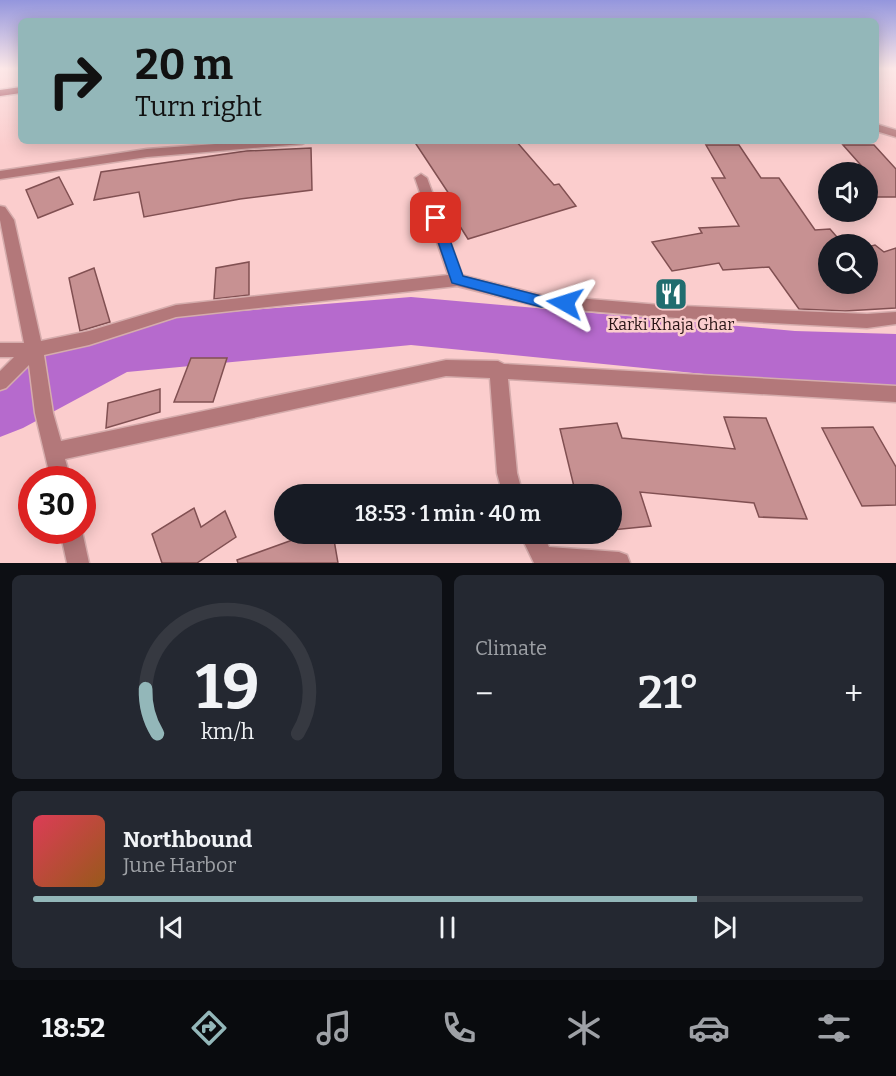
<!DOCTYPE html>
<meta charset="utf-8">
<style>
body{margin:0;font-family:Bitter,serif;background:#242831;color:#f1f3f6;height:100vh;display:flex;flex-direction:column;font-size:22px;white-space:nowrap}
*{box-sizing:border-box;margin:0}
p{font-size:20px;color:#9ea1a6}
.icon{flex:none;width:33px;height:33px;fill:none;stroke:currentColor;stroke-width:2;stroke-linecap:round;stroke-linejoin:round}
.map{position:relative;height:563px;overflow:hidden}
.sheet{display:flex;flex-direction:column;gap:12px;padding:12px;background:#0d0f14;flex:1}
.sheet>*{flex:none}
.hud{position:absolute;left:18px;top:18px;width:861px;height:126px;border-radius:9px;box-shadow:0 3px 15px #0003;background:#93b7b9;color:#111;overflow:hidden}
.tools{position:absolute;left:818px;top:162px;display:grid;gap:12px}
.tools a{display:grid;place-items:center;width:60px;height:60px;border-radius:50%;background:#171b24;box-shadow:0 3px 15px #0003;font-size:30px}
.speed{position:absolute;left:18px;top:466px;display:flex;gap:12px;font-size:30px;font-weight:700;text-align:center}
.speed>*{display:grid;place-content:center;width:78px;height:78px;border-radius:50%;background:#171b24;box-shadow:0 3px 15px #0003;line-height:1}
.speed .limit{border:9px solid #d22;background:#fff;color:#111}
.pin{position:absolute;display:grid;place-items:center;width:51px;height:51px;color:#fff;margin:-26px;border-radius:12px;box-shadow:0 3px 9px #0006}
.me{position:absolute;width:66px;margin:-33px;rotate:276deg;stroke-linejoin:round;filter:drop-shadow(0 0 4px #0008)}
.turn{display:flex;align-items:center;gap:21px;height:126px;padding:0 18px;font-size:27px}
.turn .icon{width:78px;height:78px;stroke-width:2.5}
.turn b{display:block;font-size:42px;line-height:51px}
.big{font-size:45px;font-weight:600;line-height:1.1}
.sheet .tile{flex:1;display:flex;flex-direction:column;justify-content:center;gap:9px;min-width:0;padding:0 21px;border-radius:9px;background:#242831}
.sheet .dial{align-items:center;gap:0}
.dial svg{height:156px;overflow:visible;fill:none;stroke:#363941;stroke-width:7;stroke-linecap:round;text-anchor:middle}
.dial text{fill:#f1f3f6;stroke:none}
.song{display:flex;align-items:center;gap:18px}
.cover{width:72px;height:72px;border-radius:9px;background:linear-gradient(135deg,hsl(350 70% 55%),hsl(30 70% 35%))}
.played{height:6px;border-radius:3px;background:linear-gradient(90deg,#93b7b9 80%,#363941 80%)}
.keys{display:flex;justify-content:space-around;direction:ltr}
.heat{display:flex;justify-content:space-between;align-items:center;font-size:33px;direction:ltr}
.sheet .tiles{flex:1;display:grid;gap:12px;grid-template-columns:1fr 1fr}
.tile:last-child{grid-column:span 2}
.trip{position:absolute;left:274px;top:484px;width:348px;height:60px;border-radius:30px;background:#171b24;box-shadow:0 3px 15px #0003;font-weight:600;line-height:60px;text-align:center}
.tabs{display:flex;height:96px;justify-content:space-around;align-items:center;background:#090b0e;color:#9ea1a6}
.tabs .icon{width:42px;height:42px}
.tabs .on{color:#93b7b9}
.tabs b{font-size:27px;color:#f1f3f6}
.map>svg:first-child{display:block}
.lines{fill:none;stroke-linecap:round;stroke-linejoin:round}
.river{fill:#b66acd;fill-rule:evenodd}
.building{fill:#c79192;stroke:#815052;stroke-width:1.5}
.lane-casing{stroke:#d5acac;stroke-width:3}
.street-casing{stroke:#d5acac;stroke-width:3}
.primary-casing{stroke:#d5acac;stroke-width:3}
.lane{fill:#b3787a;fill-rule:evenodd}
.street{fill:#b3787a;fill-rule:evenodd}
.primary{fill:#841c2c;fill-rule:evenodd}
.route{fill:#1a73e8;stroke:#114b97;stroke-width:1.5}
.labels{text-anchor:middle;stroke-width:5;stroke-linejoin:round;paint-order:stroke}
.poi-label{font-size:16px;fill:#281415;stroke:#fbcdcd}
</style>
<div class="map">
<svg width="896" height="563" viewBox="0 0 896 563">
<rect width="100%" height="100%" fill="#fbcdcd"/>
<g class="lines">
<!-- river -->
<path class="river" d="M411,297L795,331L896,334V388L795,383L411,345L127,372L23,428L0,437V375L118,321Z"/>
</g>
<!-- building -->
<g class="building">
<path d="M414,141H516L554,185L559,184L576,206L468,239L449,209L457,206Z"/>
<path d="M706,145H739L761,178H779L815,230L830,229L843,244H828V284H867V247L875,245L884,252L896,248V308L845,311L799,309L769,267L723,270L719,263L672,271L652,242L702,233L699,228L739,226L712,178H725Z"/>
<path d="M843,145H874L896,169V197H867V172Z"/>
<path d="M311,148L312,190L240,199L144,217L139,192L94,200L101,172L246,151Z"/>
<path d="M59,177L73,204L38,218L26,190Z"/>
<path d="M249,262V295L214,299L216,268Z"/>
<path d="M94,268L110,322L80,331L69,278Z"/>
<path d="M191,358H227L213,402H174Z"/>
<path d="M160,389V412L106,428L108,403Z"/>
<path d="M724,417L766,418L807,519L759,517L754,503L640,492L651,526L612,530V495H576L560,429L617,423L622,438L735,449Z"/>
<path d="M873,427L896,467V505L862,506L822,428Z"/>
<path d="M194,508L201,527L225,511L236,537L197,563H162L152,534Z"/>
<path d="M309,534H333L338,563H238L237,560Z"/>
</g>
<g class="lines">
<!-- lane casing -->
<g class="lane-casing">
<path id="lane" d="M421,174L427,178L464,280L462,284H452L450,280L415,178Z"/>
</g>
<!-- street casing -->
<g class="street-casing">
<g id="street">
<path d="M876,124L896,130V137L876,131Z"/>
<path d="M257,141H308L302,144L147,157L0,179V171L147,149Z"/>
<path d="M0,206L5,207L14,220L41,341L89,331L176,305L457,274L541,295L660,305L867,314L896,312V324L867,328L660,317L541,307L457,286L176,317L89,345L44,355L53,413L61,441L446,360L498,361L504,364L896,386V402L508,379L517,473L523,495H503L497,473L490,378L446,376L65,459L71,480H51L35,413L29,365L6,388L0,390V371L14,357H0V343H24L0,220Z"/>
<path d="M60,531H82L89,563H67Z"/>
<path d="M520,534H543L549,547L619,552L627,555L630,563H534Z"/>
</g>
</g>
<!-- primary casing -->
<g class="primary-casing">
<path id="primary" d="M21,87V93L0,96V90Z"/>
</g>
<!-- lane -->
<use href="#lane" class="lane"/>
<!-- street -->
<use href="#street" class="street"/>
<!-- primary -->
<use href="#primary" class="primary"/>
</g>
<!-- sky -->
<linearGradient id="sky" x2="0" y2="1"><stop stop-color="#9496dd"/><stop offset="0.47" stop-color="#fde8e8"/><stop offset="1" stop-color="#fde8e8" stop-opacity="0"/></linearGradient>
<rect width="896" height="146" fill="url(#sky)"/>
<!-- route -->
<path class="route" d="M436,214L442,218L463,276L541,296L565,298L572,303L570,307H541L452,283L430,218Z"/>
<!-- icons -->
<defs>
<g id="restaurant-square" transform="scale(1.725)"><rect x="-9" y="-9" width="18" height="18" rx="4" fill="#216d6f" stroke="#fbcdcd"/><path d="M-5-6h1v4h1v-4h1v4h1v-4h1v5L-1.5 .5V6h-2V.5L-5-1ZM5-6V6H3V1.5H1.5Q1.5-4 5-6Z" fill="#fff"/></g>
</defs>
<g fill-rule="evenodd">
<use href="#restaurant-square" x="671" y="294"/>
</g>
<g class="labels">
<!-- poi labels -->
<g class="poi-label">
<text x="671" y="330">Karki Khaja Ghar</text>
</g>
</g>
</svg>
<div class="tools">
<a><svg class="icon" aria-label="sound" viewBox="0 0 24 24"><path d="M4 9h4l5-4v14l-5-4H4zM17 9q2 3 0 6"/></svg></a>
<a><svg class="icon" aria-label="search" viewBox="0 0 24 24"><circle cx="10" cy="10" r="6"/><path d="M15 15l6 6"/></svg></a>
</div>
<div class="speed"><div class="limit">30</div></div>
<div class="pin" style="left:436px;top:218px;background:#d93025"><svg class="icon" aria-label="arrive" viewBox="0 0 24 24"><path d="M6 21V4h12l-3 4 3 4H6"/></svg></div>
<svg class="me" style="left:565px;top:303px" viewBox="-20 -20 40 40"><path d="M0-17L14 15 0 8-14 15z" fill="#1a73e8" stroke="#fff" stroke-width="4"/></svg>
<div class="trip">18:53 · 1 min · 40 m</div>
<div class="hud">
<div class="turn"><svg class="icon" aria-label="right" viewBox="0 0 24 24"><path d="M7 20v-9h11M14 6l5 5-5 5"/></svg><div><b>20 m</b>Turn right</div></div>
</div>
</div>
<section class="sheet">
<div class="tiles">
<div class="tile dial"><svg viewBox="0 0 100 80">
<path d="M14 69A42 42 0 1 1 86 69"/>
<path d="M14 69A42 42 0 0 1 8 46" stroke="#93b7b9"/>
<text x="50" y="56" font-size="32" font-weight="700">19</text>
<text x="50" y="72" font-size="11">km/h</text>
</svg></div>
<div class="tile"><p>Climate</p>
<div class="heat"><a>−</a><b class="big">21°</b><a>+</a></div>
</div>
<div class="tile">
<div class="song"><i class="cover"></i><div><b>Northbound</b><p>June Harbor</p></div></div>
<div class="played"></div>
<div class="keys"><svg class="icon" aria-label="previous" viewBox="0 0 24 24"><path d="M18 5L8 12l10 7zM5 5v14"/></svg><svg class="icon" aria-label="pause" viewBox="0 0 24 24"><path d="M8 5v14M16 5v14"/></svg><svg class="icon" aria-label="next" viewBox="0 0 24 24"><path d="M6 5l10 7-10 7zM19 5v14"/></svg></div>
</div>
</div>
</section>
<nav class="tabs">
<b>18:52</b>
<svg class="icon on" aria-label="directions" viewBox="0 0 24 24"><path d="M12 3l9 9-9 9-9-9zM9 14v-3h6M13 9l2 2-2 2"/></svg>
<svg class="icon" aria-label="music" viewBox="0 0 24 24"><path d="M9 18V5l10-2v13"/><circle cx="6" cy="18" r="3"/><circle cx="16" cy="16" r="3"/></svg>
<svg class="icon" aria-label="phone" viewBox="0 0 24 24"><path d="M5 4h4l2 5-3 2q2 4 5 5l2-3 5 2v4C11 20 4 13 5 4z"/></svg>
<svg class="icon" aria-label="climate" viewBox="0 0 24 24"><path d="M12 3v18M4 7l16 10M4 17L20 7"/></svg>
<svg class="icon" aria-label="car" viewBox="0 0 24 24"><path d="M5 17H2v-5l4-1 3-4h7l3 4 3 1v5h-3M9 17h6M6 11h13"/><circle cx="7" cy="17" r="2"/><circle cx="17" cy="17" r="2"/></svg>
<svg class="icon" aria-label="filters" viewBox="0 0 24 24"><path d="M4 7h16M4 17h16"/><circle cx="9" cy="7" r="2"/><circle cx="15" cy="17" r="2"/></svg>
</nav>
